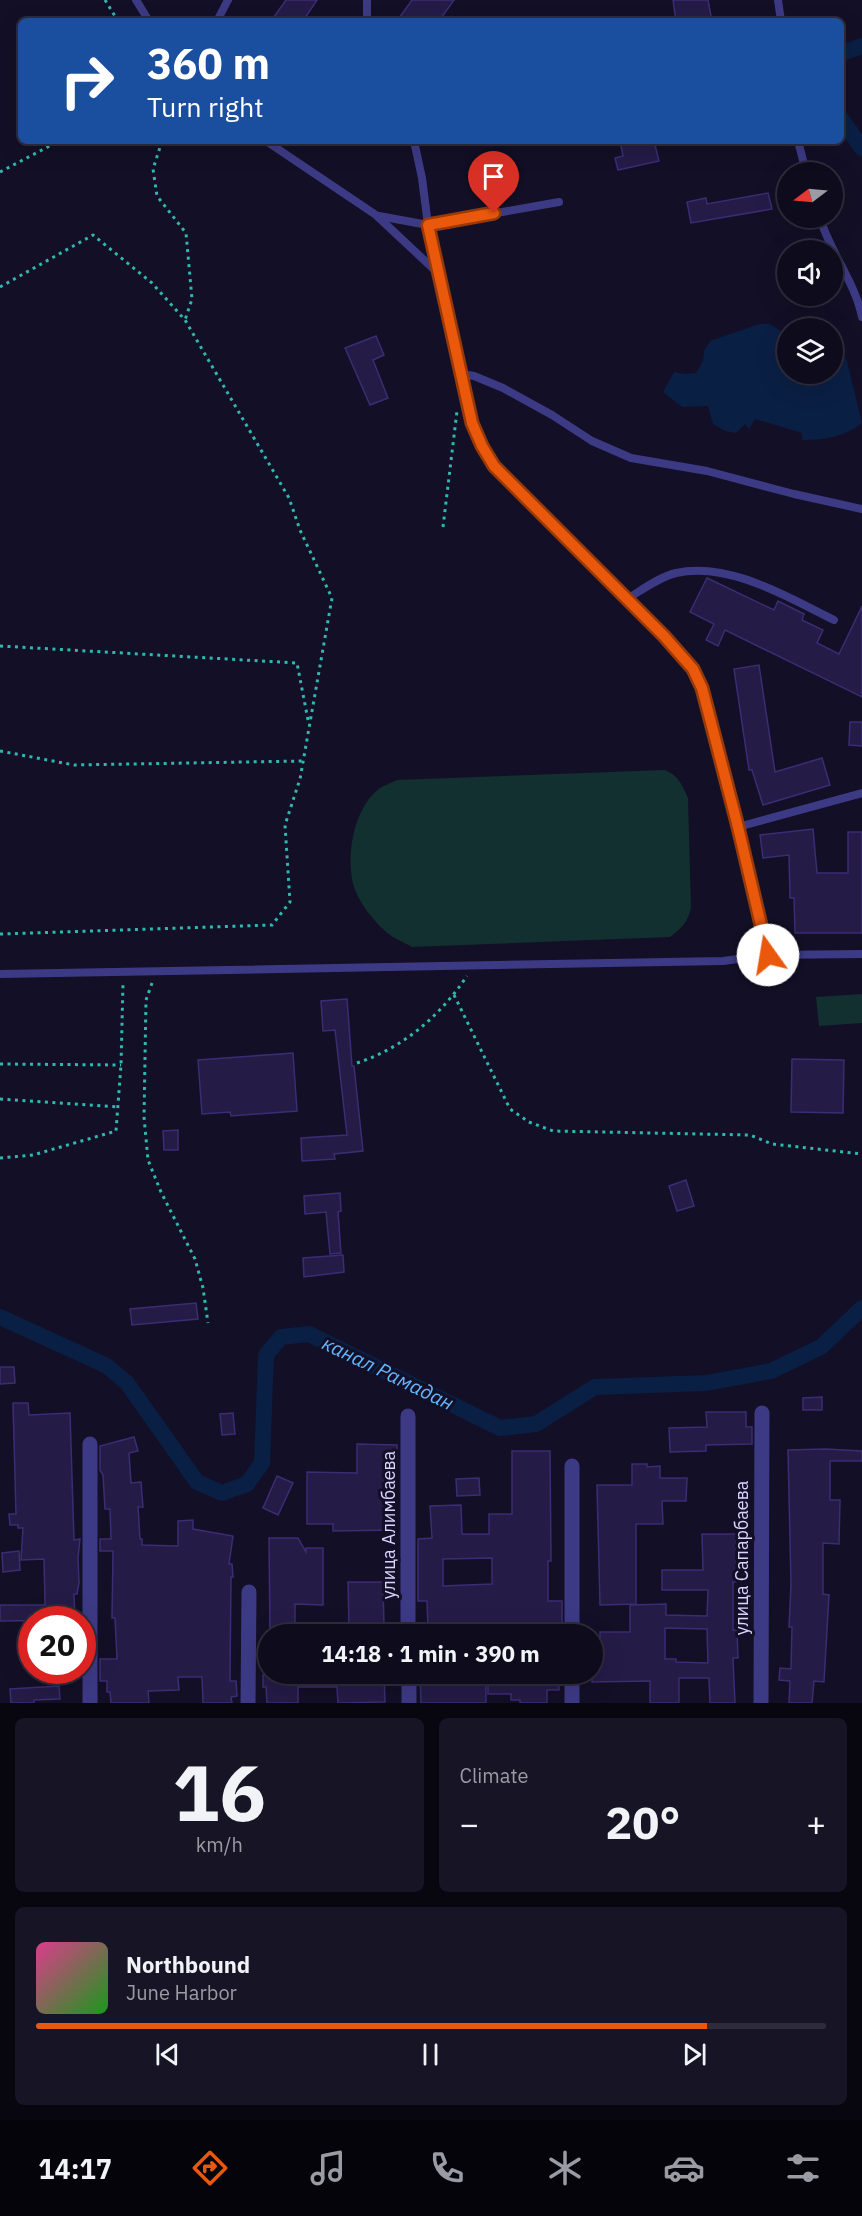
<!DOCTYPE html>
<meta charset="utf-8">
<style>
body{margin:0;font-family:"IBM Plex Sans",sans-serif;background:#171425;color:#f1f3f6;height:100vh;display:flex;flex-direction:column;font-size:22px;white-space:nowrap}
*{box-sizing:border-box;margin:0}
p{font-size:20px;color:#9b9ba3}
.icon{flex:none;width:33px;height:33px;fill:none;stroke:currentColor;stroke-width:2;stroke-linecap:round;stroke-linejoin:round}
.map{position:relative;height:1703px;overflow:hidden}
.sheet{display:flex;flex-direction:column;gap:15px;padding:15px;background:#08060f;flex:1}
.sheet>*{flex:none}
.guide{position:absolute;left:18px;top:18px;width:826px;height:126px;border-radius:9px;box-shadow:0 6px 24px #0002,0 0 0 2px #2e2b3b;background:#1a4fa0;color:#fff;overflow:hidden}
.needle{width:39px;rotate:254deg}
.buttons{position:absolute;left:777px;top:162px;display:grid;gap:12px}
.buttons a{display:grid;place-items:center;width:66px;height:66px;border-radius:50%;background:#0e0b1c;box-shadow:0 6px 24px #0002,0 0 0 2px #2e2b3b;font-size:30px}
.speed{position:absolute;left:18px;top:1606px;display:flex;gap:12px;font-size:30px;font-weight:700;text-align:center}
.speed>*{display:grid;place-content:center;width:78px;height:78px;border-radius:50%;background:#0e0b1c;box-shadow:0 6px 24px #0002,0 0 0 2px #2e2b3b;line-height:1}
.speed .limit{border:9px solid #d22;background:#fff;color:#111}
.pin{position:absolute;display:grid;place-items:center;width:51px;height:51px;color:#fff;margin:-62px -26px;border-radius:50% 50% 50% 0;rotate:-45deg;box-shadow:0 0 6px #0007}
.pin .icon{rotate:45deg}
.me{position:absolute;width:66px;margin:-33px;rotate:347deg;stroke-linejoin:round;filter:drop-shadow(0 0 4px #0008)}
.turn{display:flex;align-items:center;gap:21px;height:126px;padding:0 30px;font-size:27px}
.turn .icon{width:78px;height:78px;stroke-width:2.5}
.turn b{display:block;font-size:42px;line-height:51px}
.big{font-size:45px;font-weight:700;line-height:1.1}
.sheet .tile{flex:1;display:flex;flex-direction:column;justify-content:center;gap:9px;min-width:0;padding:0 21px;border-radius:9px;background:#171425}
.sheet .dial{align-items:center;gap:0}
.dial b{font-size:78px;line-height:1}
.song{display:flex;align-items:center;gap:18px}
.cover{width:72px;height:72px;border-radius:9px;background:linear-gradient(135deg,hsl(330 70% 55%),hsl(120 70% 35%))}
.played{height:6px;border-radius:3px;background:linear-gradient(90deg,#ea580c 85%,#2e2b3b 85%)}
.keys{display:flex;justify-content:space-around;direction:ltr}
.heat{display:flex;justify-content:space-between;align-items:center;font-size:33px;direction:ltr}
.sheet .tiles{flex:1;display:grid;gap:15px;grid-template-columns:1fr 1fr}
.tile:last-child{grid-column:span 2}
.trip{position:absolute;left:258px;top:1624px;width:345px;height:60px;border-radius:30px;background:#0e0b1c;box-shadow:0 6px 24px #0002,0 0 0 2px #2e2b3b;font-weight:700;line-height:60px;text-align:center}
.dock{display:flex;height:96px;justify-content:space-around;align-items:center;background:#06040b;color:#9b9ba3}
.dock .icon{width:42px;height:42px}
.dock .on{color:#ea580c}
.dock b{font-size:27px;color:#f1f3f6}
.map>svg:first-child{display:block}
.green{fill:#12302f}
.water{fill:#0a1f44}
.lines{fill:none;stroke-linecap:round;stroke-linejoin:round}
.canal{stroke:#0a1f44;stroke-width:16}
.building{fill:#241b47;stroke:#3b2d73;stroke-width:1.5;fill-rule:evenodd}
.path{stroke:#2fb8b0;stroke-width:3;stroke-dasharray:3 4.5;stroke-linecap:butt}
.service{stroke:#3d3a85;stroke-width:8}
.minor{stroke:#3d3a85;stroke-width:15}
.route-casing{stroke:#983908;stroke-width:15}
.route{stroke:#ea580c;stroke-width:10}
.labels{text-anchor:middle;stroke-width:6;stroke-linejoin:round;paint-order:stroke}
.street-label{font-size:18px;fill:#d9d4ff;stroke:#130f26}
.water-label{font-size:20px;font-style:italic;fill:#62b6ff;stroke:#130f26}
</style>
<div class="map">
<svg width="862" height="1703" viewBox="0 0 862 1703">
<rect width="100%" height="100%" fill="#130f26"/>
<!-- green -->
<g class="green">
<path d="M665,770C679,776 682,785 688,798L691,908C688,922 681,929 670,937L412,947C403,942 391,937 384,930C371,918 358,901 353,884C346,854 354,807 380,788C385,785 391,783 397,780Z"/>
<path d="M862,994V1023L819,1026L816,997Z"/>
</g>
<!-- water -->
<path class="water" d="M759,324H770L787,335L788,374H832L833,345L838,347L847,361L862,423C846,436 822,441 802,440V433L755,419L749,429L745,424L736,433L725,431L713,424L708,406L682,407L663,392L674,372L685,374L696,373L703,361L704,351L710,341Z"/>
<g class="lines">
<!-- canal -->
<g class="canal">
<path d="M842,53L862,46"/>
<path d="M842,120L862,148"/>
<path d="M0,1317L107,1366L127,1383L197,1482L222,1493L247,1484L262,1463L266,1355L281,1337L309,1334L500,1428L536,1424L595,1387L706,1383L771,1371L821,1347L862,1308"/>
</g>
</g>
<!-- building -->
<g class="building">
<path d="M286,0H317L303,21H271Z"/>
<path d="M412,0H454L439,21H397Z"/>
<path d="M673,0H708L712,21H676Z"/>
<path d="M620,141H654L659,161L618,170L615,158L623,156Z"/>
<path d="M768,193L772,209L691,223L687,202L706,198L707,204Z"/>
<path d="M376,336L384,355L373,360L388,398L370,405L345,348Z"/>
<path d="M707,578L774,610L778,601L804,614L802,620L823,630L817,643L839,654L862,606V697L725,630L718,646L706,640L714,624L690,612Z"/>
<path d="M759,665L775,772L822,758L830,785L763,805L752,770H749L734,669Z"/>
<path d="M850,722H862V746L849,745Z"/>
<path d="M813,829L817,873H848V832H862V933H795L794,898H790L789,855L763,858L760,835Z"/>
<path d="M347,999L352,1066H354L363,1151L334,1154L335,1159L302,1161L301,1138L347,1135L335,1030L323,1031L321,1001Z"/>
<path d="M293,1053L297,1111L231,1116L230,1112L202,1114L198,1060Z"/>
<path d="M792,1059L844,1060L843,1113L791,1112Z"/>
<path d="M178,1130V1150H164L163,1131Z"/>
<path d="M686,1180L694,1206L677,1211L669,1186Z"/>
<path d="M340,1193L341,1211L338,1212L341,1253L330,1254L326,1212L305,1214L304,1196Z"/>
<path d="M343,1255L344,1272L304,1277L303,1258Z"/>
<path d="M196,1303L198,1319L132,1325L130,1309Z"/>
<path d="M0,1367H14L15,1383L0,1384Z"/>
<path d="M822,1397V1410H803V1398Z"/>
<path d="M13,1403H28L29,1415L70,1413L74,1540L80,1539L78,1558L79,1583L77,1594H74L75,1620L0,1621V1605H45L44,1559L21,1560L23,1528H18V1525H10L9,1514H16Z"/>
<path d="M706,1412H746V1427H752V1444L706,1445V1451L670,1452L669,1428L707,1427Z"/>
<path d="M233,1413L235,1434L222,1435L220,1414Z"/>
<path d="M134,1437L138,1451L129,1453L131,1483L141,1482L143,1507H138L140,1539H142V1545L178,1546V1521L193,1520V1529L233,1536L229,1564H232L233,1577H231L230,1677V1681H236L237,1696L231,1697L232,1703H203L202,1677H178L179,1690L148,1691L149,1703H111L110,1692H107V1681H100V1659H117L115,1618H112L113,1551H100V1539H111L110,1509H105L103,1475L100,1470V1446Z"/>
<path d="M357,1444L397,1445V1459H384V1506H393L394,1530L333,1531V1524H307V1472L357,1473Z"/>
<path d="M826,1449L862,1451V1461H830V1500H840L839,1544L823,1543V1594L829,1595L824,1682L814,1681L812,1703H789L790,1681L779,1680L780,1668L791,1669L792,1627H789L791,1585L788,1450Z"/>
<path d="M512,1451H550L551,1561H548V1601H562V1625H547V1635H484V1626L428,1628L427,1601H418V1539L432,1538L430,1506L461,1505L462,1534H489V1514H512ZM492,1558V1584L443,1586V1559Z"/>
<path d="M632,1464H647V1467L660,1466V1478H687L686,1501H662L663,1524H636V1604L600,1605L597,1485H632Z"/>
<path d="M277,1476L293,1483L278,1515L263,1508Z"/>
<path d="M479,1478L480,1495L457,1496L456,1479Z"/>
<path d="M702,1534H736V1582H733V1630H737L738,1658H733L735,1703H710L709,1678H679V1703H650V1681L592,1682V1656H600V1632H630V1605L666,1604V1615L707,1616L708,1590H662V1570H703ZM665,1628L707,1629L708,1663L676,1662V1659H665Z"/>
<path d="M269,1538H298L306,1552V1548H323V1605L295,1604V1635H270Z"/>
<path d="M19,1551L20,1570L3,1572L2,1553Z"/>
<path d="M348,1582H383L384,1627L349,1628Z"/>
<path d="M384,1674L385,1702L338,1703L337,1687H298V1703H267L266,1687H263V1675Z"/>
<path d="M420,1674H457L459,1675L460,1684L486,1683V1703H421Z"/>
<path d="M559,1674V1690H547V1703H520V1700H511V1694H488V1675Z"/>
<path d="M59,1686L60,1699L34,1700V1703H11L10,1689Z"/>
</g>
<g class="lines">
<!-- path -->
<g class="path">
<path d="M105,0L118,21"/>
<path d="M162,141L153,169L157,196L186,233L192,299L185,320"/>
<path d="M0,172L59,141"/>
<path d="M0,287L93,235L152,283L185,320L289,498L300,530L332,598L300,779L285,825L290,902L272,925L0,934"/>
<path d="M443,527L457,411"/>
<path d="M0,646L297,663L308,720"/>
<path d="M0,751L74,765L303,761"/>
<path d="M152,983L146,1000L144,1117L148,1160L161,1192L195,1259L203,1288L208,1323"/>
<path d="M454,995L510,1109L529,1122L553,1131L750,1135L772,1144L862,1154"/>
<path d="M357,1063C403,1048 440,1016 467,976"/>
<path d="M0,1064L121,1065"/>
<path d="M0,1099L118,1107"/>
<path d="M0,1158L33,1155L116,1131L121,1065L123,983"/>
</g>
<!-- service -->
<g class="service">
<path d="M136,0L149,21"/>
<path d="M778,0L781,21"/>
<path d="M217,21L228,0"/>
<path d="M367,21V0"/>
<path d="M266,141L376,215L440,275"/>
<path d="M414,141L422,178L428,225L473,423L482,446L494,466L684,658L693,669L702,688L738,827L768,955"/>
<path d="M798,141L806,172"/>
<path d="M379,216L428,225L559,202"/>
<path d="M820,218C830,252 855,282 862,317"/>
<path d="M462,374L474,376L503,388L552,415L592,441L631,458L707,471L794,494L862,509"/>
<path d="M627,599C642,590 659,577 676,573C729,561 789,598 834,620"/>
<path d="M738,827L862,793"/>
<path d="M0,974L723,961L768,955L862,954"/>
</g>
<!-- minor -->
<g class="minor">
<path d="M408,1416V1635"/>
<path d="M90,1444V1703"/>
<path d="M572,1466V1635"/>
<path d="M409,1674V1703"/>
<path d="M248,1703L249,1592"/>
<path d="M572,1703V1674"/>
<path d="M761,1703L762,1413"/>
</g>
</g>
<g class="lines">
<!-- route casing -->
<g class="route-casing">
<path id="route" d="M494,213L428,225L472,423L482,446L494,466L664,636L693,669L702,688L708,711L738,827L768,955"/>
</g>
<!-- route -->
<use href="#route" class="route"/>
</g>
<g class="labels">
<!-- street labels -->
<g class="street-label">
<text transform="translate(389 1525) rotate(-90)" y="6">улица Алимбаева</text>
<text transform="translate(742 1558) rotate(-90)" y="6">улица Сапарбаева</text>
</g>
<!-- water labels -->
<g class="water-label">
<text transform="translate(388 1373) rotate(26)" y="7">канал Рамадан</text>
</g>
</g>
</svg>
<div class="buttons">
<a><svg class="needle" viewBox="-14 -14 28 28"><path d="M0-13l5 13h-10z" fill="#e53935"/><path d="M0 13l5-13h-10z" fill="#9b9ba3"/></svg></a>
<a><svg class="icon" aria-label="sound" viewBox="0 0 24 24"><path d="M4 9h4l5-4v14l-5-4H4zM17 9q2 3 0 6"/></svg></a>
<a><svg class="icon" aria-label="layers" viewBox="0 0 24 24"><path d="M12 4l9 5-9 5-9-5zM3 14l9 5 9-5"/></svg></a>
</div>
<div class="speed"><div class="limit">20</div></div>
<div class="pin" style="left:494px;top:213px;background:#d93025"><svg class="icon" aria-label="arrive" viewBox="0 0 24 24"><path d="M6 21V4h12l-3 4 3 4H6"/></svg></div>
<svg class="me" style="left:768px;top:955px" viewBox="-20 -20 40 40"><circle r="19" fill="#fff"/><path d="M0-13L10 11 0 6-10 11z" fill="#ea580c"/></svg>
<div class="trip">14:18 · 1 min · 390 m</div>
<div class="guide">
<div class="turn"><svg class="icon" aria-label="right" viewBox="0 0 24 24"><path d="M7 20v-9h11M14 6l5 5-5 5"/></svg><div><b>360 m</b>Turn right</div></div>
</div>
</div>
<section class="sheet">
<div class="tiles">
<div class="tile dial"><b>16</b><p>km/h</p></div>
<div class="tile"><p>Climate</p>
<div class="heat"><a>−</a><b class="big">20°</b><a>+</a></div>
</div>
<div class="tile">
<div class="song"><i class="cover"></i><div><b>Northbound</b><p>June Harbor</p></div></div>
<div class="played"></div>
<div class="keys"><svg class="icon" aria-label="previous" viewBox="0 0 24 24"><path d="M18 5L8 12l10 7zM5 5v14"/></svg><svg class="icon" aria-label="pause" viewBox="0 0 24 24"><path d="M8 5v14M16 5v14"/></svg><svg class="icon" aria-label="next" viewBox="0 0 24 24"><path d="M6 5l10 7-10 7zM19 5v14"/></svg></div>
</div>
</div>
</section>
<nav class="dock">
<b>14:17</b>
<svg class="icon on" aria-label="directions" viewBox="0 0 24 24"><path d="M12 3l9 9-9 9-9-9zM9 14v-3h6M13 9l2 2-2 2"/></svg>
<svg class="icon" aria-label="music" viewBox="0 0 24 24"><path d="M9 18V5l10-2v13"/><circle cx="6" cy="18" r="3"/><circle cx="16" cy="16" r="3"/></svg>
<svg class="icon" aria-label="phone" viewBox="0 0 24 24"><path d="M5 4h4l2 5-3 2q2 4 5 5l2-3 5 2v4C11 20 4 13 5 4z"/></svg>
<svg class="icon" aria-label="climate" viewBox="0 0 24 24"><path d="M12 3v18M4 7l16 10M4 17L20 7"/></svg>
<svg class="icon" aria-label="car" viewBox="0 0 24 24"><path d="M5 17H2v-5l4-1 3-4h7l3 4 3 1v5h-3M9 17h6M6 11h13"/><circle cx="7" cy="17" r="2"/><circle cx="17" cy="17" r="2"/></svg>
<svg class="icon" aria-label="filters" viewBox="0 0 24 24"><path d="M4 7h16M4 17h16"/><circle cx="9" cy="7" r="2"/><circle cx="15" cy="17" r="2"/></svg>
</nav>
